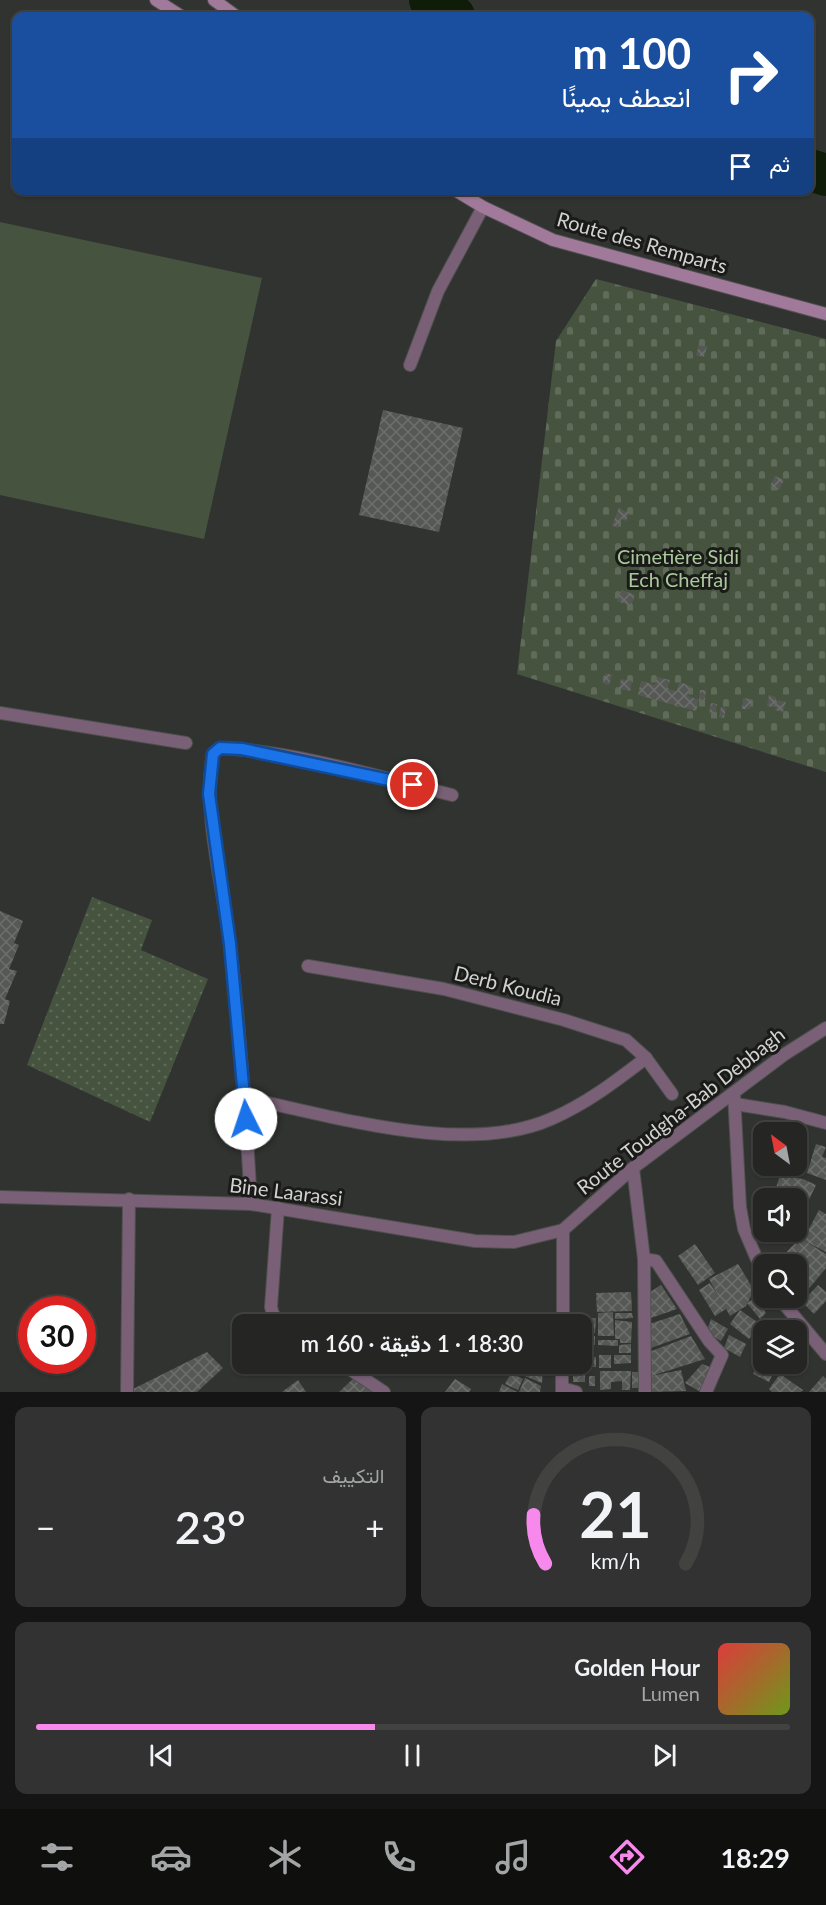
<!DOCTYPE html>
<html lang="ar">
<meta charset="utf-8">
<style>
body{margin:0;font-family:Lato,Vazirmatn,sans-serif;background:#313231;color:#f1f3f6;direction:rtl;height:100vh;display:flex;flex-direction:column;font-size:22px;white-space:nowrap}
*{box-sizing:border-box;margin:0}
p{font-size:20px;color:#a3a5a6}
.icon{flex:none;width:33px;height:33px;fill:none;stroke:currentColor;stroke-width:2;stroke-linecap:round;stroke-linejoin:round}
.map{position:relative;height:1392px;overflow:hidden;direction:ltr}
.details{display:flex;flex-direction:column;gap:15px;padding:15px;background:#141514;flex:1}
.details>*{flex:none}
.guide{position:absolute;left:12px;top:12px;width:802px;height:183px;border-radius:12px;box-shadow:0 2px 4px #0004,0 0 0 2px #424341;direction:rtl;background:#1a4fa0;color:#fff;overflow:hidden}
.needle{width:39px;rotate:328deg}
.buttons{position:absolute;left:753px;top:1122px;display:grid;gap:12px}
.buttons a{display:grid;place-items:center;width:54px;height:54px;border-radius:12px;background:#252624;box-shadow:0 2px 4px #0004,0 0 0 2px #424341;font-size:30px}
.speed{position:absolute;left:18px;top:1296px;display:flex;gap:12px;font-size:30px;font-weight:700;text-align:center}
.speed>*{display:grid;place-content:center;width:78px;height:78px;border-radius:50%;background:#252624;box-shadow:0 2px 4px #0004,0 0 0 2px #424341;line-height:1}
.speed .limit{border:9px solid #d22;background:#fff;color:#111}
.pin{position:absolute;display:grid;place-items:center;width:51px;height:51px;color:#fff;margin:-26px;border:3px solid #fff;border-radius:50%;box-shadow:0 2px 6px #0007}
.me{position:absolute;width:66px;margin:-33px;rotate:356deg;stroke-linejoin:round;filter:drop-shadow(0 0 4px #0008)}
.turn{display:flex;align-items:center;gap:21px;height:126px;padding:0 24px;font-size:27px}
.turn .icon{width:78px;height:78px;stroke-width:2.5}
.turn b{display:block;font-size:42px;line-height:51px}
.then{display:flex;align-items:center;height:57px;padding:0 24px;background:#0003;gap:12px;font-size:22px}
.big{font-size:45px;font-weight:600;line-height:1.1}
.details .tile{flex:1;display:flex;flex-direction:column;justify-content:center;gap:9px;min-width:0;padding:0 21px;border-radius:12px;background:#313231}
.details .dial{align-items:center;gap:0}
.dial svg{height:156px;overflow:visible;fill:none;stroke:#424341;stroke-width:7;stroke-linecap:round;text-anchor:middle}
.dial text{fill:#f1f3f6;stroke:none}
.song{display:flex;align-items:center;gap:18px}
.cover{width:72px;height:72px;border-radius:9px;background:linear-gradient(135deg,hsl(0 70% 55%),hsl(80 70% 35%))}
.played{height:6px;border-radius:3px;background:linear-gradient(90deg,#f788ec 45%,#424341 45%)}
.keys{display:flex;justify-content:space-around;direction:ltr}
.heat{display:flex;justify-content:space-between;align-items:center;font-size:33px;direction:ltr}
.details .tiles{flex:1;display:grid;gap:15px;grid-template-columns:1fr 1fr}
.tile:last-child{grid-column:span 2}
.trip{position:absolute;left:232px;top:1314px;width:360px;height:60px;border-radius:12px;background:#252624;box-shadow:0 2px 4px #0004,0 0 0 2px #424341;font-weight:600;line-height:60px;text-align:center;direction:rtl}
.tabs{display:flex;height:96px;justify-content:space-around;align-items:center;background:#0f0f0e;color:#a3a5a6}
.tabs .icon{width:42px;height:42px}
.tabs .active{color:#f788ec}
.tabs b{font-size:27px;color:#f1f3f6}
.map>svg:first-child{display:block}
.cemetery{fill:url(#cemetery-stones)}
.park{fill:url(#park-dots)}
.pitch{fill:#46533f}
.lines{fill:none;stroke-linecap:round;stroke-linejoin:round}
.river{stroke:#0f1c08;stroke-width:42}
.building{fill:url(#building-cross-hatch)}
.service-casing{stroke:#4e504d;stroke-width:14}
.minor-casing{stroke:#4e504d;stroke-width:14}
.secondary-casing{stroke:#4e504d;stroke-width:14}
.service{stroke:#796076;stroke-width:12}
.minor{stroke:#796076;stroke-width:12}
.secondary{stroke:#a1799b;stroke-width:12}
.route-casing{stroke:#114b97;stroke-width:15}
.route{stroke:#1a73e8;stroke-width:10}
.labels{text-anchor:middle;stroke-width:6;stroke-linejoin:round;paint-order:stroke}
.street-label{font-size:20px;fill:#d2d3d1;stroke:#1a1b19}
.park-label{font-size:20px;fill:#aac99b;stroke:#1a1b19}
</style>
<div class="map">
<svg width="826" height="1392" viewBox="0 0 826 1392">
<defs>
<pattern id="cemetery-stones" width="16" height="16" patternUnits="userSpaceOnUse" patternTransform="scale(1.5)"><rect width="16" height="16" fill="#46533f"/><path d="M2 7V4a2 2 0 0 1 4 0v3zM10 15v-3a2 2 0 0 1 4 0v3z" fill="#606b5a"/></pattern>
<pattern id="park-dots" width="8" height="8" patternUnits="userSpaceOnUse" patternTransform="scale(1.5)"><rect width="8" height="8" fill="#46533f"/><path d="M2 2h.1M6 6h.1" fill="none" stroke="#606b5a" stroke-width="1.8" stroke-linecap="round"/></pattern>
<pattern id="building-cross-hatch" width="8" height="8" patternUnits="userSpaceOnUse" patternTransform="scale(1.5)"><rect width="8" height="8" fill="#565855"/><path d="M0 0l8 8M0 8l8-8" fill="none" stroke="#6d6f6c"/></pattern>
</defs>
<rect width="100%" height="100%" fill="#313330"/>
<!-- cemetery -->
<path class="cemetery" d="M596,279L826,339V772L517,674L556,341Z"/>
<!-- park -->
<path class="park" d="M92,897L152,920L141,950L208,979L150,1122L27,1065Z"/>
<!-- pitch -->
<path class="pitch" d="M0,222L262,278L204,539L0,495Z"/>
<g class="lines">
<!-- river -->
<g class="river">
<path d="M430,0L454,16"/>
<path d="M810,170L826,175"/>
</g>
</g>
<!-- building -->
<g class="building">
<path d="M699,345L707,347L704,357L696,355Z"/>
<path d="M383,410L463,428L439,532L359,515Z"/>
<path d="M775,476L784,480L779,490L770,486Z"/>
<path d="M619,508L629,513L626,521L621,519L617,528L612,525Z"/>
<path d="M622,590L635,595L631,606L617,601Z"/>
<path d="M606,673L612,675L609,685L603,683Z"/>
<path d="M657,677L670,680L667,689L677,691L679,682L691,686L688,696L699,700L696,711L638,695L641,681L655,685Z"/>
<path d="M621,679L632,681L630,691L619,689Z"/>
<path d="M700,690H706L705,700H699Z"/>
<path d="M769,695L776,697L774,707L767,706Z"/>
<path d="M743,698L751,699L750,709H742Z"/>
<path d="M778,700L786,702L783,712L775,710Z"/>
<path d="M711,703L717,704L715,714L709,713Z"/>
<path d="M721,707L726,708L724,718L719,717Z"/>
<path d="M0,911L23,921L14,943L19,945L9,969L17,971L5,999L10,1001L4,1024H0Z"/>
<path d="M816,1144L826,1147L822,1157L826,1158V1180L807,1173Z"/>
<path d="M780,1175L803,1179L816,1185L805,1208L796,1203V1198H788L775,1191Z"/>
<path d="M819,1210L826,1214V1252L803,1240Z"/>
<path d="M762,1232H776L769,1242L762,1239Z"/>
<path d="M800,1238L826,1254V1268L807,1291L796,1289V1264H775Z"/>
<path d="M695,1244L715,1273L698,1285L678,1256Z"/>
<path d="M738,1264L754,1290L746,1306L730,1316L726,1309L715,1316L699,1290L710,1283L720,1299L709,1279Z"/>
<path d="M661,1285L677,1309L648,1319L647,1294Z"/>
<path d="M818,1285L826,1292V1301L814,1314L802,1302Z"/>
<path d="M631,1292L632,1311L597,1312L596,1293Z"/>
<path d="M755,1298L766,1313L760,1319L747,1303Z"/>
<path d="M740,1310L760,1324L749,1339L730,1324Z"/>
<path d="M613,1312L614,1336H598V1313Z"/>
<path d="M615,1313H632L633,1318L615,1319Z"/>
<path d="M680,1314L690,1334L648,1349L649,1324Z"/>
<path d="M583,1318H596L595,1333L582,1332Z"/>
<path d="M711,1319L728,1329L721,1341L706,1333Z"/>
<path d="M615,1320L632,1322L631,1343H620V1339H615Z"/>
<path d="M764,1332V1356L752,1349Z"/>
<path d="M729,1335L746,1344L740,1357L724,1348Z"/>
<path d="M588,1336H595V1345H587Z"/>
<path d="M691,1336L705,1359L648,1377L649,1352Z"/>
<path d="M598,1340H618V1346L598,1345Z"/>
<path d="M631,1344V1353H619V1345Z"/>
<path d="M207,1352L223,1368L197,1392H133V1389Z"/>
<rect x="599" y="1355" width="12" height="13"/>
<path d="M614,1355H631V1363L614,1364Z"/>
<rect x="585" y="1357" width="11" height="10"/>
<path d="M758,1361L775,1369L769,1382L753,1374Z"/>
<path d="M520,1364H543L542,1383L515,1372Z"/>
<rect x="573" y="1364" width="9" height="6"/>
<path d="M702,1364L713,1368L699,1391L685,1383Z"/>
<path d="M681,1370L686,1391L649,1392L646,1377Z"/>
<path d="M600,1371H631L630,1390H622V1381L611,1382V1389L600,1390Z"/>
<rect x="632" y="1372" width="7" height="16"/>
<path d="M511,1373L523,1379L518,1390L505,1384Z"/>
<path d="M780,1374L803,1390L801,1392H772L769,1389Z"/>
<rect x="573" y="1375" width="12" height="7"/>
<path d="M356,1376L372,1392H339Z"/>
<rect x="589" y="1376" width="6" height="10"/>
<path d="M823,1376L826,1379V1392H809Z"/>
<path d="M525,1378L541,1386L540,1392H519Z"/>
<path d="M455,1379L471,1389L469,1392H445Z"/>
<path d="M298,1380L306,1392H282Z"/>
<path d="M502,1384L517,1392H499Z"/>
</g>
<g class="lines">
<!-- service casing -->
<g class="service-casing">
<g id="service">
<path d="M410,365L438,291L483,207"/>
<path d="M0,713L186,743"/>
<path d="M308,966L444,989L564,1020L626,1040L646,1058L672,1094"/>
<path d="M245,1098C334,1116 465,1157 551,1119C586,1104 616,1081 646,1058"/>
<path d="M735,1104L785,1112L826,1123"/>
<path d="M633,1168L644,1259L645,1392"/>
<path d="M278,1208L271,1307L273,1315L286,1324"/>
<path d="M644,1259L656,1261L709,1341L722,1355L706,1392"/>
<path d="M342,1364L384,1392"/>
<path d="M127,1392L129,1199"/>
</g>
</g>
<!-- minor casing -->
<g class="minor-casing">
<g id="minor">
<path d="M734,1094L740,1207L744,1229L764,1276"/>
<path d="M0,1197L251,1204L475,1241L514,1242L563,1230L633,1168L785,1054L826,1028"/>
<path d="M251,1204C246,1117 240,1031 230,944C223,886 202,810 213,754L220,748C293,751 380,777 452,795"/>
<path d="M779,1298L826,1354"/>
<path d="M563,1324V1230"/>
<path d="M562,1388L576,1392"/>
<path d="M562,1392V1364"/>
</g>
</g>
<!-- secondary casing -->
<g class="secondary-casing">
<g id="secondary">
<path d="M156,0L181,16"/>
<path d="M214,0L236,16"/>
<path d="M455,190L483,207L553,240L826,314"/>
</g>
</g>
<!-- service -->
<use href="#service" class="service"/>
<!-- minor -->
<use href="#minor" class="minor"/>
<!-- secondary -->
<use href="#secondary" class="secondary"/>
</g>
<g class="lines">
<!-- route casing -->
<g class="route-casing">
<path id="route" d="M246,1119L230,944L209,794L213,754L220,748L242,749L413,785"/>
</g>
<!-- route -->
<use href="#route" class="route"/>
</g>
<g class="labels">
<!-- street labels -->
<g class="street-label">
<text transform="translate(642 243) rotate(16)" y="7">Route des Remparts</text>
<text transform="translate(508 986) rotate(14)" y="7">Derb Koudia</text>
<text transform="translate(681 1111) rotate(-38)" y="7">Route Toudgha-Bab Debbagh</text>
<text transform="translate(286 1192) rotate(7)" y="7">Bine Laarassi</text>
</g>
<!-- park labels -->
<g class="park-label">
<text x="678" y="564">Cimetière Sidi<tspan x="678" dy="23">Ech Cheffaj</tspan></text>
</g>
</g>
</svg>
<div class="buttons">
<a><svg class="needle" viewBox="-14 -14 28 28"><path d="M0-13l5 13h-10z" fill="#e53935"/><path d="M0 13l5-13h-10z" fill="#a3a5a6"/></svg></a>
<a><svg class="icon" aria-label="sound" viewBox="0 0 24 24"><path d="M4 9h4l5-4v14l-5-4H4zM17 9q2 3 0 6"/></svg></a>
<a><svg class="icon" aria-label="search" viewBox="0 0 24 24"><circle cx="10" cy="10" r="6"/><path d="M15 15l6 6"/></svg></a>
<a><svg class="icon" aria-label="layers" viewBox="0 0 24 24"><path d="M12 4l9 5-9 5-9-5zM3 14l9 5 9-5"/></svg></a>
</div>
<div class="speed"><div class="limit">30</div></div>
<div class="pin" style="left:413px;top:785px;background:#d93025"><svg class="icon" aria-label="arrive" viewBox="0 0 24 24"><path d="M6 21V4h12l-3 4 3 4H6"/></svg></div>
<svg class="me" style="left:246px;top:1119px" viewBox="-20 -20 40 40"><circle r="19" fill="#fff"/><path d="M0-13L10 11 0 6-10 11z" fill="#1a73e8"/></svg>
<div class="trip">18:30 · 1 دقيقة · 160 m</div>
<div class="guide">
<div class="turn"><svg class="icon" aria-label="right" viewBox="0 0 24 24"><path d="M7 20v-9h11M14 6l5 5-5 5"/></svg><div><b>100 m</b>انعطف يمينًا</div></div>
<div class="then">ثم<svg class="icon" aria-label="arrive" viewBox="0 0 24 24"><path d="M6 21V4h12l-3 4 3 4H6"/></svg></div>
</div>
</div>
<section class="details">
<div class="tiles">
<div class="tile dial"><svg viewBox="0 0 100 80">
<path d="M14 69A42 42 0 1 1 86 69"/>
<path d="M14 69A42 42 0 0 1 8 44" stroke="#f788ec"/>
<text x="50" y="56" font-size="32" font-weight="700">21</text>
<text x="50" y="72" font-size="11">km/h</text>
</svg></div>
<div class="tile"><p>التكييف</p>
<div class="heat"><a>−</a><b class="big">23°</b><a>+</a></div>
</div>
<div class="tile">
<div class="song"><i class="cover"></i><div><b>Golden Hour</b><p>Lumen</p></div></div>
<div class="played"></div>
<div class="keys"><svg class="icon" aria-label="previous" viewBox="0 0 24 24"><path d="M18 5L8 12l10 7zM5 5v14"/></svg><svg class="icon" aria-label="pause" viewBox="0 0 24 24"><path d="M8 5v14M16 5v14"/></svg><svg class="icon" aria-label="next" viewBox="0 0 24 24"><path d="M6 5l10 7-10 7zM19 5v14"/></svg></div>
</div>
</div>
</section>
<nav class="tabs">
<b>18:29</b>
<svg class="icon active" aria-label="directions" viewBox="0 0 24 24"><path d="M12 3l9 9-9 9-9-9zM9 14v-3h6M13 9l2 2-2 2"/></svg>
<svg class="icon" aria-label="music" viewBox="0 0 24 24"><path d="M9 18V5l10-2v13"/><circle cx="6" cy="18" r="3"/><circle cx="16" cy="16" r="3"/></svg>
<svg class="icon" aria-label="phone" viewBox="0 0 24 24"><path d="M5 4h4l2 5-3 2q2 4 5 5l2-3 5 2v4C11 20 4 13 5 4z"/></svg>
<svg class="icon" aria-label="climate" viewBox="0 0 24 24"><path d="M12 3v18M4 7l16 10M4 17L20 7"/></svg>
<svg class="icon" aria-label="car" viewBox="0 0 24 24"><path d="M5 17H2v-5l4-1 3-4h7l3 4 3 1v5h-3M9 17h6M6 11h13"/><circle cx="7" cy="17" r="2"/><circle cx="17" cy="17" r="2"/></svg>
<svg class="icon" aria-label="filters" viewBox="0 0 24 24"><path d="M4 7h16M4 17h16"/><circle cx="9" cy="7" r="2"/><circle cx="15" cy="17" r="2"/></svg>
</nav>
